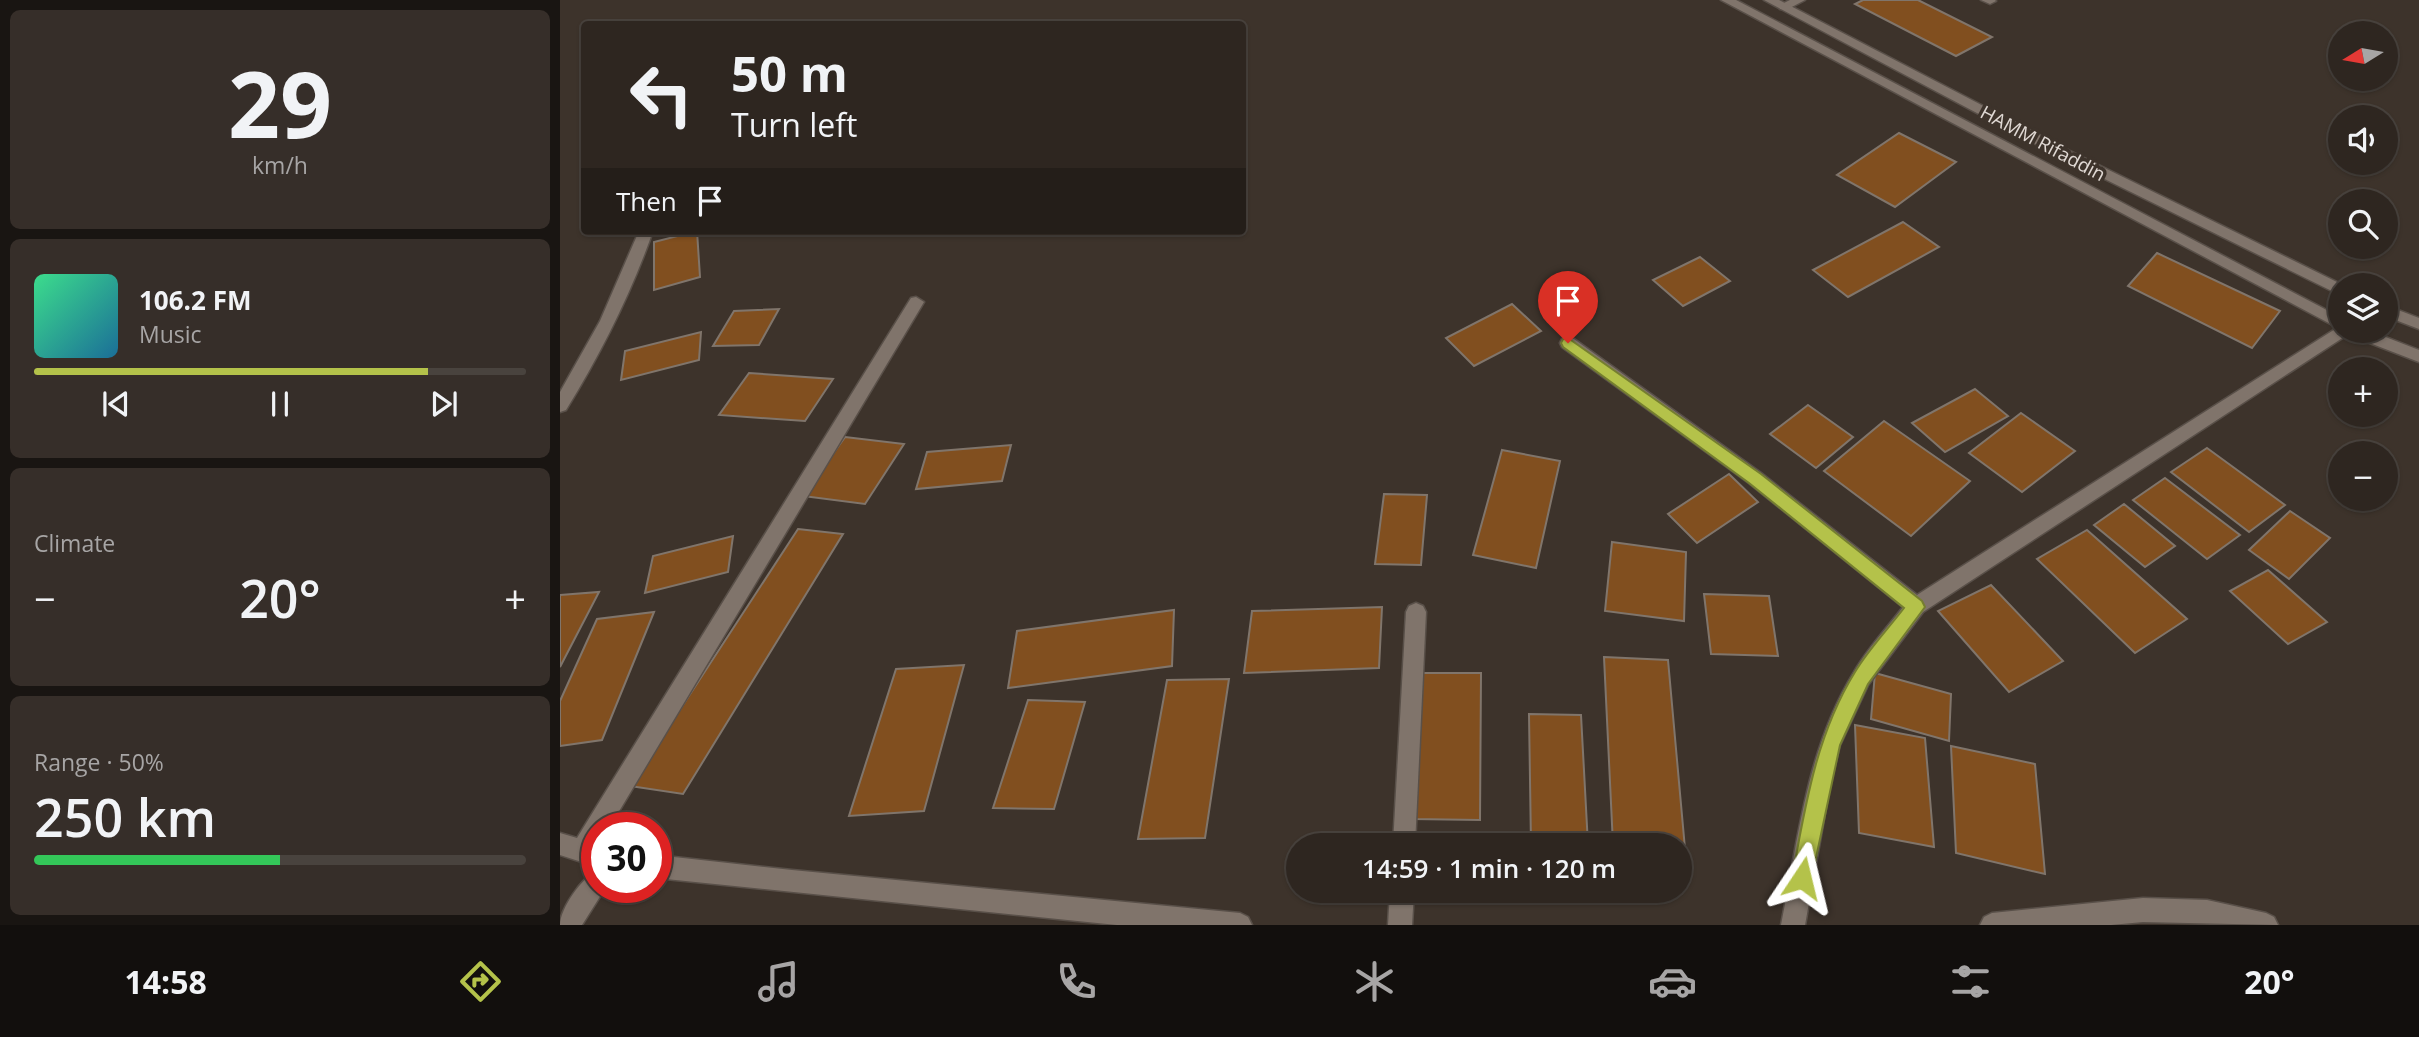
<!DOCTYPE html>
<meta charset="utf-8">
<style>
body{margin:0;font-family:"Open Sans",sans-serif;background:#362e29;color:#f1f3f6;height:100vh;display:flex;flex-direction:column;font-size:26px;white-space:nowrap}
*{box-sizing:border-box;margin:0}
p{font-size:23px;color:#a7a5a5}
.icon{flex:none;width:38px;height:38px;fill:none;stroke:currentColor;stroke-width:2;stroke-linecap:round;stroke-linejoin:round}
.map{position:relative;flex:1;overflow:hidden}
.side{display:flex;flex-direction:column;gap:10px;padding:10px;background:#191512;width:560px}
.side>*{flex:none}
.banner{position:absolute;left:21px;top:21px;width:665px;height:214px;border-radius:7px;box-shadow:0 2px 5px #0004,0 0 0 2px #49433e;background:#2e2620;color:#f1f3f6;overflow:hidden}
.needle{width:46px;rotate:259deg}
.controls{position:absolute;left:1768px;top:21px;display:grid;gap:14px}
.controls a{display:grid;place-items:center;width:70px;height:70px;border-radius:50%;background:#2e2620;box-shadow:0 2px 5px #0004,0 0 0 2px #49433e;font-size:35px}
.speed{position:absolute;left:21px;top:812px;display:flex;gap:14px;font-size:35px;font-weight:700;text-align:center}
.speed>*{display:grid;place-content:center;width:91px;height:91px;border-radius:50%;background:#2e2620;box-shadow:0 2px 5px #0004,0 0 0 2px #49433e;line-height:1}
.speed .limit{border:10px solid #d22;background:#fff;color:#111}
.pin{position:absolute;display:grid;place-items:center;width:60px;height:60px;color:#fff;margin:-72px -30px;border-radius:50% 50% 50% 0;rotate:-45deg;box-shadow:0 0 7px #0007}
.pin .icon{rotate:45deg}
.me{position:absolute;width:77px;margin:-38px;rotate:10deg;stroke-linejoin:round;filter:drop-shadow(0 0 5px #0008)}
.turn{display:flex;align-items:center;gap:24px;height:147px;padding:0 35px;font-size:32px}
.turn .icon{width:91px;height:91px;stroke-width:2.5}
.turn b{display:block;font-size:49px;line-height:60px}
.then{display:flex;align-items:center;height:66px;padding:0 35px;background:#0003;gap:14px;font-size:26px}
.big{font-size:52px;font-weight:600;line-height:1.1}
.side .tile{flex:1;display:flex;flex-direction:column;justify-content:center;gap:10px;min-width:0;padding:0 24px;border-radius:10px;background:#362e29}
.side .dial{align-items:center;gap:0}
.dial b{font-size:91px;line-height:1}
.song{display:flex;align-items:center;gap:21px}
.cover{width:84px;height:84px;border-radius:10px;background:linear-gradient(135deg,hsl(150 70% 55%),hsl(200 70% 35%))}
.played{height:7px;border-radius:4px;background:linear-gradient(90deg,#b4c24a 80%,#49433e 80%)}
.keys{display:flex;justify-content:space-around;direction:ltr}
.heat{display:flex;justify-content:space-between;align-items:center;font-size:38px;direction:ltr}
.charge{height:10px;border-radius:5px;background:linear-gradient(90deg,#34c759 50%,#49433e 0)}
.trip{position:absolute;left:726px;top:833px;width:406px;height:70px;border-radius:35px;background:#2e2620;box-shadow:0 2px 5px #0004,0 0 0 2px #49433e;font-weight:600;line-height:70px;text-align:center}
.menu{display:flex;height:112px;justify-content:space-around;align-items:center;background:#120f0d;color:#a7a5a5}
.menu .icon{width:49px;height:49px}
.menu .on{color:#b4c24a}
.menu b{font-size:32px;color:#f1f3f6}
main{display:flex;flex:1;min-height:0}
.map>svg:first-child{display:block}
.building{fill:#814f1f;stroke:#80756b;stroke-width:2}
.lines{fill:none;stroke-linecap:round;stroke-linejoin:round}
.service-casing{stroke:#595049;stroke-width:3}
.minor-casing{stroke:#595049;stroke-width:3}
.secondary-casing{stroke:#595049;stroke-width:3}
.service{fill:#80746b;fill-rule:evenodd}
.minor{fill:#80746b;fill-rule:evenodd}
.secondary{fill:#80746b;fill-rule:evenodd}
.route{fill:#b4c24a;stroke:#757e30;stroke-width:2}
.labels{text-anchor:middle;stroke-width:7;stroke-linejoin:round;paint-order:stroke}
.far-street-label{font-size:19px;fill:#e0d9d4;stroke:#3d332b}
</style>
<main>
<section class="side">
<div class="tile dial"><b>29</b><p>km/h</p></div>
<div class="tile">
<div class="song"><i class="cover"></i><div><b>106.2 FM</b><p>Music</p></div></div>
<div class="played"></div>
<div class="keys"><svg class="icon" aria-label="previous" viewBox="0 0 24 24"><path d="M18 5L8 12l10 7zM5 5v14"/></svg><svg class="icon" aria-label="pause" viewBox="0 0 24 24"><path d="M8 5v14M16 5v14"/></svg><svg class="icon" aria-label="next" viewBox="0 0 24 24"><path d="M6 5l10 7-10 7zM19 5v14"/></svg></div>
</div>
<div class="tile"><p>Climate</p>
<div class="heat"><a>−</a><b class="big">20°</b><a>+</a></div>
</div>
<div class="tile"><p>Range · 50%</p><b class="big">250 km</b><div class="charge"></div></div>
</section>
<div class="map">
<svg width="1859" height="925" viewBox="0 0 1859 925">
<rect width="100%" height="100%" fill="#3d332b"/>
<!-- building -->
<g class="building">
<path d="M1303,0H1358L1432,37L1396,56L1295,4Z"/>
<path d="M1339,133L1396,162L1335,207L1277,175Z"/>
<path d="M1343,222L1379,247L1288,297L1253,270Z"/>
<path d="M137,231L140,277L94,290V242Z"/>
<path d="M1597,253L1720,311L1692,348L1568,286Z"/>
<path d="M1140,257L1170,281L1123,306L1093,280Z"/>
<path d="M952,304L981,331L914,366L886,338Z"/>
<path d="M219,309L199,345L153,346L174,311Z"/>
<path d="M141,332L139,360L61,380L65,351Z"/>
<path d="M189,373L273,379L245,421L159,415Z"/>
<path d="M1415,389L1448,416L1385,452L1352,423Z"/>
<path d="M1248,405L1293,437L1256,468L1210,434Z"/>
<path d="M1461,413L1515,451L1462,492L1409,453Z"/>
<path d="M1324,421L1410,481L1351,536L1264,471Z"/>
<path d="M285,437L344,444L305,504L243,496Z"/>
<path d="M451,445L442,481L356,489L367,452Z"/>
<path d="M1647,448L1725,505L1689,532L1611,472Z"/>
<path d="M942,450L1000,461L976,568L913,555Z"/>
<path d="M1169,474L1198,502L1137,543L1108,514Z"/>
<path d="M1605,478L1680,535L1647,559L1573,500Z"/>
<path d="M824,494L867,495L861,565L815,564Z"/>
<path d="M1564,504L1615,546L1585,567L1534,525Z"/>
<path d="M1730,511L1770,538L1729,579L1689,550Z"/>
<path d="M238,529L283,534L123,794L70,786Z"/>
<path d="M1527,530L1627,619L1575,653L1477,559Z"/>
<path d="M173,536L168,572L85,593L93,556Z"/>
<path d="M1052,542L1126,552L1124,621L1045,611Z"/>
<path d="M1708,570L1767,622L1728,644L1670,591Z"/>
<path d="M1431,585L1503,661L1449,692L1378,611Z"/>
<path d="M39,592L0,667V595Z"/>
<path d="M1144,594L1209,596L1218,656L1151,654Z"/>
<path d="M822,607L819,668L684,673L692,611Z"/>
<path d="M614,610L612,666L448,688L457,631Z"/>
<path d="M94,612L42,740L0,746V701L37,619Z"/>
<path d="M1044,657L1108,660L1126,860L1120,859V845H1053Z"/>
<path d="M404,665L364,811L289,816L336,669Z"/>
<path d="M859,673H921L920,820L852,819Z"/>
<path d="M1315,673L1391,694L1389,741L1311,719Z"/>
<path d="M669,679L645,838L578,839L607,680Z"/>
<path d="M468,700L525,702L494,809L433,808Z"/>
<path d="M969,714L1021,715L1028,845H971Z"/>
<path d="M1295,725L1365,738L1374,847L1299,833Z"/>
<path d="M1391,746L1475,764L1485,874L1396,853Z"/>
</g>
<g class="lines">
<!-- service casing -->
<g class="service-casing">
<g id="service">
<path d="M1230,0H1245L1228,9H1220V5Z"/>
<path d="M1421,0H1435L1436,1L1430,4Z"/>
</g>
</g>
<!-- minor casing -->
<g class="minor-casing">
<g id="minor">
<path d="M79,231H93C71,294 41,353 6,410L0,412V392L40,321Z"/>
<path d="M356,297L364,302L49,828H37V867L0,855V833L17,838L351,298Z"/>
<path d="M1780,326V331H1789L1787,335L1363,612L1308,685L1280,745L1270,785L1245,925H1221C1238,839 1247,748 1294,672C1307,649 1327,628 1343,607L1189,483L1002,347L1000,343L1002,339H1014L1201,473L1357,595Z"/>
<path d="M856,603L863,606L866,612L855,845H833L846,612L849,606Z"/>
<path d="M96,855L232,870L680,913L688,917L692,925H557L96,878Z"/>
<path d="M37,871V887H46L22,925H0C0,909 22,877 37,871Z"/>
<path d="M830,891H854L852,925H828Z"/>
<path d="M1583,898L1647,900L1706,913L1714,917L1718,925L1583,922L1551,925H1420L1424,917L1432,913Z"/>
</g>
</g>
<!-- secondary casing -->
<g class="secondary-casing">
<g id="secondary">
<path d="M1161,0H1176L1780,317V329Z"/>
<path d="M1204,0H1219L1510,151L1783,285H1780V295L1500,157Z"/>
<path d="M1825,305L1859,318V329L1825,316Z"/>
<path d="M1787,331H1810L1859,350V362L1789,335Z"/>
</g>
</g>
<!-- service -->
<use href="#service" class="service"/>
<!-- minor -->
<use href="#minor" class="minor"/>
<!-- secondary -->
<use href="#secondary" class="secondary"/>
</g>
<!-- route -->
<path class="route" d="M1008,338L1201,474L1362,601L1365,607L1308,684L1280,745L1250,886L1242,889L1235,886L1232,878C1245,807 1256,735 1295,672C1308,650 1328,629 1344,608L1189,483L1003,347L1001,343L1003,339Z"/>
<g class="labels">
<!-- far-street labels -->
<g class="far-street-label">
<text transform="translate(1483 143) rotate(28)" y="7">HAMM Rifaddin</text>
</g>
</g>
</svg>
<div class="controls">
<a><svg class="needle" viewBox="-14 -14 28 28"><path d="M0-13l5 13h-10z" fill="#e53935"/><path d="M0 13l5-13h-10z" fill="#a7a5a5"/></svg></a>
<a><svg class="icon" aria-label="sound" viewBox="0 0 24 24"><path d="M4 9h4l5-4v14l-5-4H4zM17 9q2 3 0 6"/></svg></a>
<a><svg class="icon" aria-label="search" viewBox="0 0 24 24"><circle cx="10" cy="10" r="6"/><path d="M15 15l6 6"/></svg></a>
<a><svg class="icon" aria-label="layers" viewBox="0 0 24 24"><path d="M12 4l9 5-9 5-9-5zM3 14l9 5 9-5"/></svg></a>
<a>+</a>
<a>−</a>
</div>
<div class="speed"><div class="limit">30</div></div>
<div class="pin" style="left:1008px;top:343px;background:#d93025"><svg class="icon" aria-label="arrive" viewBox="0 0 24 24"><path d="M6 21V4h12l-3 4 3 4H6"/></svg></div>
<svg class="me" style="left:1242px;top:878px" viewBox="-20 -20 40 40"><path d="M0-17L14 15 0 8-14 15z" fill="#b4c24a" stroke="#fff" stroke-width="4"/></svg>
<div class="trip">14:59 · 1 min · 120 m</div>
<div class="banner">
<div class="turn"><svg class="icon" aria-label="left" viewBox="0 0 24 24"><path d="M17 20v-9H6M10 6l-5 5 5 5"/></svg><div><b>50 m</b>Turn left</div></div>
<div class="then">Then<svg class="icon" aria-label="arrive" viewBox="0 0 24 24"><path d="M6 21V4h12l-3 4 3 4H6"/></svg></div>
</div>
</div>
</main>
<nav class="menu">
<b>14:58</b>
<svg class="icon on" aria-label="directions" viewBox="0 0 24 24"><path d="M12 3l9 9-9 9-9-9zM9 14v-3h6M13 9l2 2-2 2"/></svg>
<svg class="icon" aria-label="music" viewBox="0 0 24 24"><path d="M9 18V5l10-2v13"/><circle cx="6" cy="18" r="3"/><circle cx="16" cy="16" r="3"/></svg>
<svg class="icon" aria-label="phone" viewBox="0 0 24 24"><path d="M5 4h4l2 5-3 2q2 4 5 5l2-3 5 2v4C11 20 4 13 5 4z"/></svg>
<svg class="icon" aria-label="climate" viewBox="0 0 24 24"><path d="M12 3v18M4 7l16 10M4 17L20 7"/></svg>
<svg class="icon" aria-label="car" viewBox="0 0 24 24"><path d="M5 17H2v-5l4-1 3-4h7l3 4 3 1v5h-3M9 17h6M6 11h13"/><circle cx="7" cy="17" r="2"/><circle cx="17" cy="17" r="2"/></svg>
<svg class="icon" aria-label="filters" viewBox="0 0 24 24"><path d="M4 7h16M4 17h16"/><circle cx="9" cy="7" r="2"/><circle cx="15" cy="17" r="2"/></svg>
<b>20°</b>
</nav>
